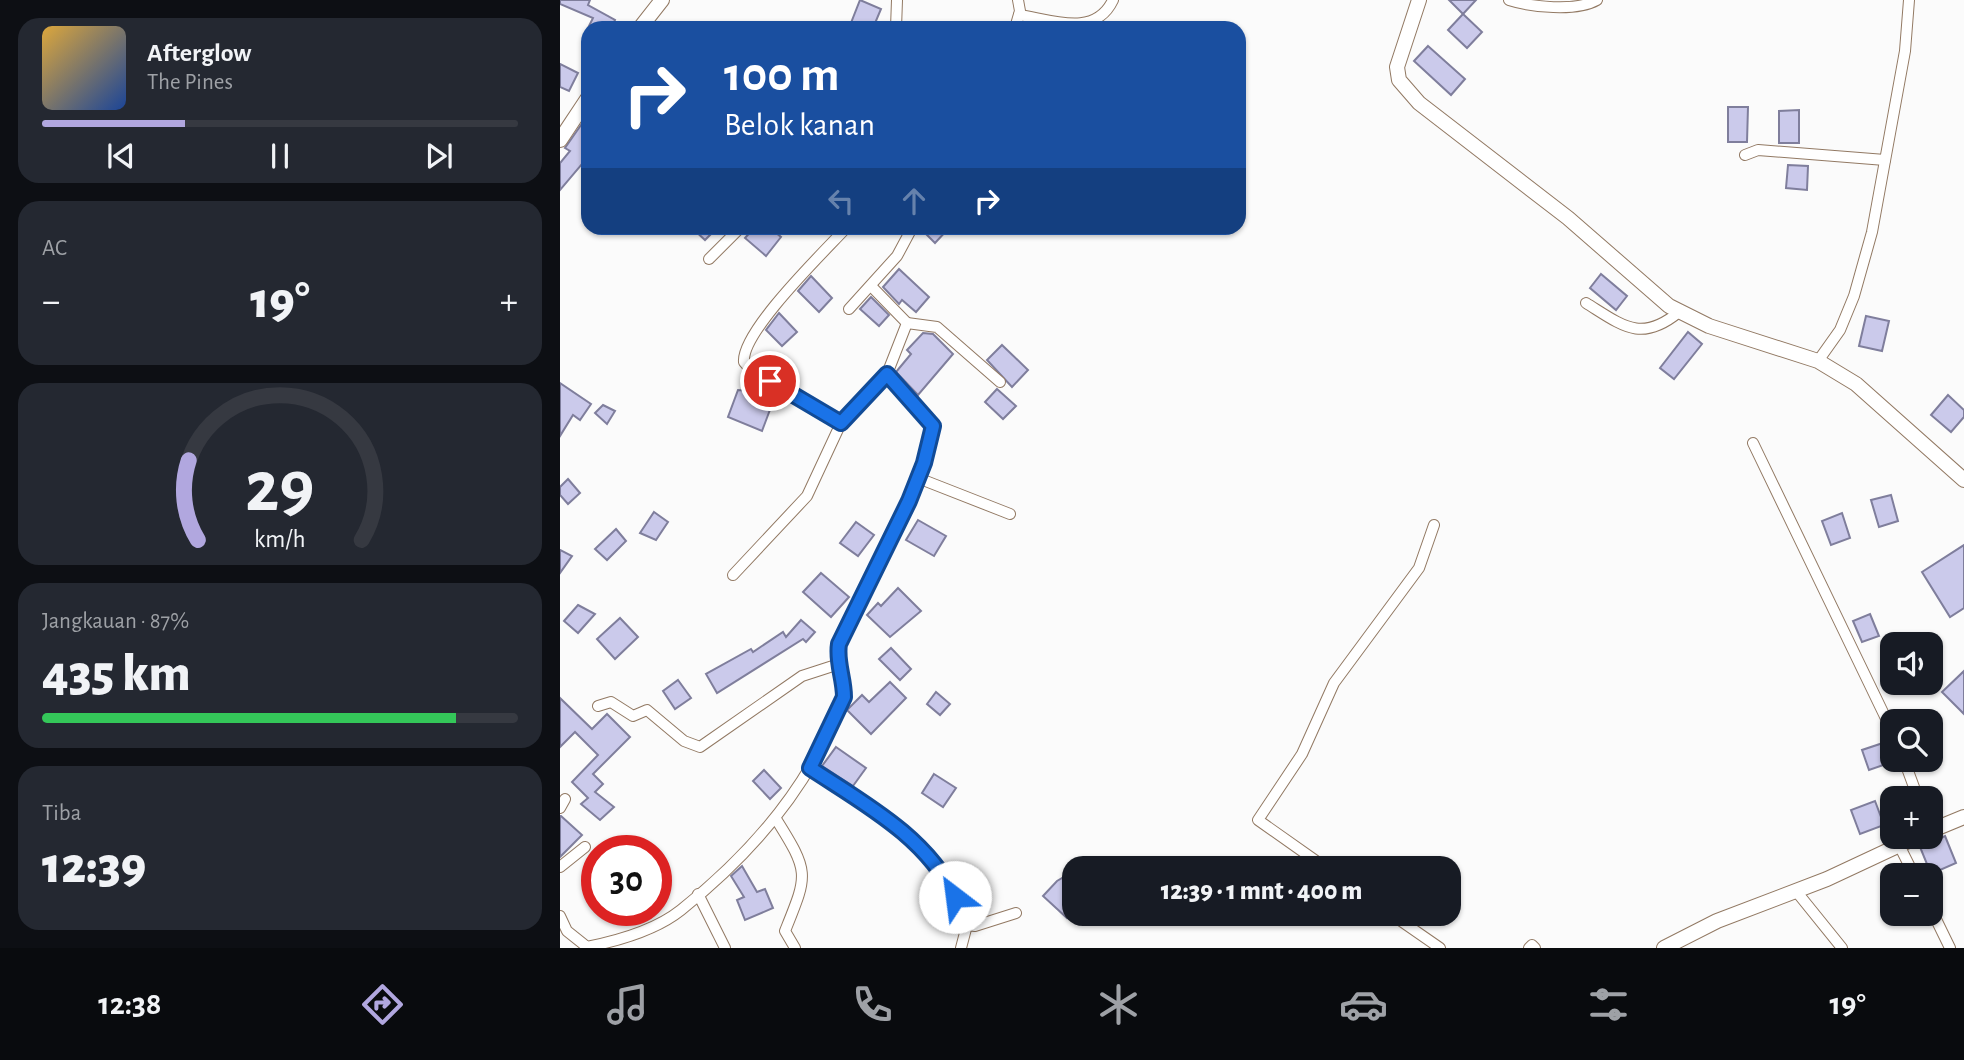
<!DOCTYPE html>
<html lang="id">
<meta charset="utf-8">
<style>
body{margin:0;font-family:"Alegreya Sans",sans-serif;background:#242831;color:#f1f3f6;height:100vh;display:flex;flex-direction:column;font-size:26px;white-space:nowrap}
*{box-sizing:border-box;margin:0}
p{font-size:23px;color:#9ea1a6}
.icon{flex:none;width:38px;height:38px;fill:none;stroke:currentColor;stroke-width:2;stroke-linecap:round;stroke-linejoin:round}
.map{position:relative;flex:1;overflow:hidden}
.sheet{display:flex;flex-direction:column;gap:18px;padding:18px;background:#0d0f14;width:560px}
.sheet>*{flex:none}
.hud{position:absolute;left:21px;top:21px;width:665px;height:214px;border-radius:21px;box-shadow:0 2px 5px #0004;background:#1a4fa0;color:#fff;overflow:hidden}
.fabs{position:absolute;left:1320px;top:632px;display:grid;gap:14px}
.fabs a{display:grid;place-items:center;width:63px;height:63px;border-radius:14px;background:#171b24;box-shadow:0 2px 5px #0004;font-size:35px}
.speed{position:absolute;left:21px;top:835px;display:flex;gap:14px;font-size:35px;font-weight:700;text-align:center}
.speed>*{display:grid;place-content:center;width:91px;height:91px;border-radius:50%;background:#171b24;box-shadow:0 2px 5px #0004;line-height:1}
.speed .limit{border:10px solid #d22;background:#fff;color:#111}
.pin{position:absolute;display:grid;place-items:center;width:60px;height:60px;color:#fff;margin:-30px;border:4px solid #fff;border-radius:50%;box-shadow:0 2px 7px #0007}
.me{position:absolute;width:77px;margin:-38px;rotate:330deg;stroke-linejoin:round;filter:drop-shadow(0 0 5px #0008)}
.turn{display:flex;align-items:center;gap:24px;height:147px;padding:0 28px;font-size:32px}
.turn .icon{width:91px;height:91px;stroke-width:2.5}
.turn b{display:block;font-size:49px;line-height:60px}
.lanes{display:flex;align-items:center;height:66px;padding:0 28px;background:#0003;justify-content:center;gap:35px;direction:ltr}
.lanes .off{opacity:.35}
.big{font-size:52px;font-weight:800;line-height:1.1}
.sheet .widget{flex:1;display:flex;flex-direction:column;justify-content:center;gap:10px;min-width:0;padding:0 24px;border-radius:21px;background:#242831}
.sheet .dial{align-items:center;gap:0}
.dial svg{height:182px;overflow:visible;fill:none;stroke:#363941;stroke-width:7;stroke-linecap:round;text-anchor:middle}
.dial text{fill:#f1f3f6;stroke:none}
.song{display:flex;align-items:center;gap:21px}
.cover{width:84px;height:84px;border-radius:10px;background:linear-gradient(135deg,hsl(40 70% 55%),hsl(220 70% 35%))}
.played{height:7px;border-radius:4px;background:linear-gradient(90deg,#b1a7df 30%,#363941 30%)}
.keys{display:flex;justify-content:space-around;direction:ltr}
.heat{display:flex;justify-content:space-between;align-items:center;font-size:38px;direction:ltr}
.charge{height:10px;border-radius:5px;background:linear-gradient(90deg,#34c759 87%,#363941 0)}
.trip{position:absolute;left:502px;top:856px;width:399px;height:70px;border-radius:21px;background:#171b24;box-shadow:0 2px 5px #0004;font-weight:800;line-height:70px;text-align:center}
.tab-bar{display:flex;height:112px;justify-content:space-around;align-items:center;background:#090b0e;color:#9ea1a6}
.tab-bar .icon{width:49px;height:49px}
.tab-bar .selected{color:#b1a7df}
.tab-bar b{font-size:32px;color:#f1f3f6}
main{display:flex;flex:1;min-height:0}
.map>svg:first-child{display:block}
.building{fill:#cbcaeb;stroke:#7f7e9c;stroke-width:2}
.lines{fill:none;stroke-linecap:round;stroke-linejoin:round}
.street-casing{stroke:#927963;stroke-width:12}
.secondary-casing{stroke:#927963;stroke-width:16}
.street{stroke:#fff;stroke-width:10}
.secondary{stroke:#fff;stroke-width:14}
.route-casing{stroke:#114b97;stroke-width:18}
.route{stroke:#1a73e8;stroke-width:12}
</style>
<main>
<section class="sheet">
<div class="widget">
<div class="song"><i class="cover"></i><div><b>Afterglow</b><p>The Pines</p></div></div>
<div class="played"></div>
<div class="keys"><svg class="icon" aria-label="previous" viewBox="0 0 24 24"><path d="M18 5L8 12l10 7zM5 5v14"/></svg><svg class="icon" aria-label="pause" viewBox="0 0 24 24"><path d="M8 5v14M16 5v14"/></svg><svg class="icon" aria-label="next" viewBox="0 0 24 24"><path d="M6 5l10 7-10 7zM19 5v14"/></svg></div>
</div>
<div class="widget"><p>AC</p>
<div class="heat"><a>−</a><b class="big">19°</b><a>+</a></div>
</div>
<div class="widget dial"><svg viewBox="0 0 100 80">
<path d="M14 69A42 42 0 1 1 86 69"/>
<path d="M14 69A42 42 0 0 1 10 34" stroke="#b1a7df"/>
<text x="50" y="56" font-size="32" font-weight="700">29</text>
<text x="50" y="72" font-size="11">km/h</text>
</svg></div>
<div class="widget"><p>Jangkauan · 87%</p><b class="big">435 km</b><div class="charge"></div></div>
<div class="widget"><p>Tiba</p><b class="big">12:39</b></div>
</section>
<div class="map">
<svg width="1404" height="948" viewBox="0 0 1404 948">
<rect width="100%" height="100%" fill="#fbfbfb"/>
<!-- building -->
<g class="building">
<path d="M0,0H30L28,5L55,20L52,27L46,24L44,28H28L33,18L0,4Z"/>
<path d="M300,0L321,9L313,28H289Z"/>
<path d="M889,0H916L903,14Z"/>
<path d="M903,14L922,32L907,48L888,30Z"/>
<path d="M868,46L905,79L891,95L854,61Z"/>
<path d="M0,64L18,73L9,91L0,87Z"/>
<path d="M1168,107H1188L1187,142H1168Z"/>
<path d="M1239,110V143H1219V111Z"/>
<path d="M21,125L28,129V157L0,190V163L10,151L5,148Z"/>
<path d="M1228,165L1248,166L1247,190L1226,188Z"/>
<path d="M132,228H157L145,240Z"/>
<path d="M194,228H210L221,237L206,256L185,238Z"/>
<path d="M360,228H389L375,243Z"/>
<path d="M339,269L369,297L356,312L342,300L339,304L323,287Z"/>
<path d="M1041,274L1067,296L1056,310L1030,288Z"/>
<path d="M251,276L272,298L259,312L238,291Z"/>
<path d="M311,297L329,315L319,326L300,309Z"/>
<path d="M219,313L237,332L222,346L206,330Z"/>
<path d="M1306,316L1329,321L1322,351L1299,346Z"/>
<path d="M1128,332L1142,344L1114,379L1100,368Z"/>
<path d="M363,333L373,334L393,354L358,395L336,372L351,354L347,350Z"/>
<path d="M442,345L468,370L452,387L427,360Z"/>
<path d="M194,381L208,389L206,397L214,399L202,431L168,417L178,390L190,391Z"/>
<path d="M0,383L31,404L20,420L13,415L0,436Z"/>
<path d="M437,389L456,406L443,419L425,402Z"/>
<path d="M1388,395L1404,410V417L1391,432L1371,415Z"/>
<path d="M43,405L55,411L47,424L35,413Z"/>
<path d="M8,479L20,493L8,504L0,495V487Z"/>
<path d="M1331,495L1338,521L1319,527L1311,500Z"/>
<path d="M94,512L108,522L96,540L80,533Z"/>
<path d="M1282,513L1290,538L1271,545L1262,521Z"/>
<path d="M358,520L386,536L374,556L346,540Z"/>
<path d="M296,522L314,535L298,556L280,543Z"/>
<path d="M56,529L66,541L47,560L35,549Z"/>
<path d="M1404,545V608L1390,617L1362,572Z"/>
<path d="M0,550L12,556L0,573Z"/>
<path d="M261,573L289,597L271,617L243,592Z"/>
<path d="M338,588L361,611L330,637L307,615L318,603L321,606Z"/>
<path d="M18,605L35,614L18,633L4,621Z"/>
<path d="M1310,614L1319,636L1302,642L1293,621Z"/>
<path d="M60,618L78,637L55,659L37,639Z"/>
<path d="M241,620L255,632L246,642L243,639L157,693L146,674L191,649L193,652L223,632L226,637Z"/>
<path d="M331,648L351,669L340,680L319,659Z"/>
<path d="M1404,671V714L1382,692Z"/>
<path d="M118,680L131,698L115,709L103,691Z"/>
<path d="M330,682L346,698L311,734L287,710L302,695L309,702Z"/>
<path d="M376,692L390,704L380,715L367,704Z"/>
<path d="M0,698L32,729L47,714L70,737L33,774L43,784L35,792L54,807L40,820L21,804L28,798L12,782L38,755L15,732L0,747Z"/>
<path d="M1332,740V762L1309,770L1302,750Z"/>
<path d="M276,747L306,768L293,786L262,766Z"/>
<path d="M204,770L221,788L210,799L193,781Z"/>
<path d="M374,774L396,788L383,807L362,793Z"/>
<path d="M1315,801L1324,825L1300,834L1291,810Z"/>
<path d="M1,816L22,835L0,857V816Z"/>
<path d="M1385,836L1396,863L1371,874L1360,847Z"/>
<path d="M182,866L197,892L205,889L213,908L185,920L177,900L184,897L171,876Z"/>
<path d="M514,871V911L507,918L483,896L497,881Z"/>
</g>
<g class="lines">
<!-- street casing -->
<g class="street-casing">
<g id="street">
<path d="M949,0C971,7 1016,12 1037,0"/>
<path d="M459,15C492,20 535,38 553,0"/>
<path d="M336,28L337,0"/>
<path d="M455,28L460,11L458,0"/>
<path d="M1185,155L1198,150L1325,160"/>
<path d="M286,228C264,252 181,332 184,362L190,369L281,423L327,374"/>
<path d="M149,259L180,228"/>
<path d="M1026,303C1063,326 1081,343 1119,312"/>
<path d="M289,309L337,256L352,228"/>
<path d="M347,323L377,327L440,382"/>
<path d="M1258,361L1280,330L1294,296L1312,232L1345,51L1349,0"/>
<path d="M1193,443L1332,731"/>
<path d="M358,478L450,514"/>
<path d="M173,575L247,496L281,423"/>
<path d="M38,706L51,702L73,716L87,710L124,741L140,747L242,676L279,664"/>
<path d="M1344,760L1358,798"/>
<path d="M250,768C296,799 353,829 384,876C394,891 400,909 407,925L415,926L456,913"/>
<path d="M0,808L5,799"/>
<path d="M216,819C250,873 248,874 225,931L235,948"/>
<path d="M1339,845L1354,875"/>
<path d="M0,867L25,847"/>
<path d="M766,868L698,820L742,754L774,683L859,568L874,525"/>
<path d="M1236,891L1282,948"/>
<path d="M138,894L165,948"/>
<path d="M1370,907L1390,948"/>
<path d="M831,914L880,948"/>
<path d="M0,916L7,931L27,947C57,941 96,930 121,910C181,862 237,801 269,731C274,720 281,708 283,696C287,679 276,662 279,644L349,501L373,432L371,421L327,374L347,323L311,286"/>
<path d="M401,948L407,925"/>
<path d="M969,948L972,945L975,948"/>
</g>
</g>
<!-- secondary casing -->
<g class="secondary-casing">
<g id="secondary">
<path d="M859,0L837,67L839,80L859,103L1008,218L1109,306L1149,326L1258,361L1296,384L1404,480"/>
<path d="M80,28L102,0"/>
<path d="M0,140L28,98"/>
<path d="M1370,831L1404,817"/>
<path d="M1104,948L1157,921L1267,879L1359,836"/>
</g>
</g>
<!-- street -->
<use href="#street" class="street"/>
<!-- secondary -->
<use href="#secondary" class="secondary"/>
</g>
<g class="lines">
<!-- route casing -->
<g class="route-casing">
<path id="route" d="M210,381L281,423L327,374L373,426L364,463L349,501L279,644C276,662 284,678 284,697L250,768C303,803 367,837 395,897"/>
</g>
<!-- route -->
<use href="#route" class="route"/>
</g>
</svg>
<div class="fabs">
<a><svg class="icon" aria-label="sound" viewBox="0 0 24 24"><path d="M4 9h4l5-4v14l-5-4H4zM17 9q2 3 0 6"/></svg></a>
<a><svg class="icon" aria-label="search" viewBox="0 0 24 24"><circle cx="10" cy="10" r="6"/><path d="M15 15l6 6"/></svg></a>
<a>+</a>
<a>−</a>
</div>
<div class="speed"><div class="limit">30</div></div>
<div class="pin" style="left:210px;top:381px;background:#d93025"><svg class="icon" aria-label="arrive" viewBox="0 0 24 24"><path d="M6 21V4h12l-3 4 3 4H6"/></svg></div>
<svg class="me" style="left:395px;top:897px" viewBox="-20 -20 40 40"><circle r="19" fill="#fff"/><path d="M0-13L10 11 0 6-10 11z" fill="#1a73e8"/></svg>
<div class="trip">12:39 · 1 mnt · 400 m</div>
<div class="hud">
<div class="turn"><svg class="icon" aria-label="right" viewBox="0 0 24 24"><path d="M7 20v-9h11M14 6l5 5-5 5"/></svg><div><b>100 m</b>Belok kanan</div></div>
<div class="lanes"><svg class="icon off" aria-label="left" viewBox="0 0 24 24"><path d="M17 20v-9H6M10 6l-5 5 5 5"/></svg><svg class="icon off" aria-label="ahead" viewBox="0 0 24 24"><path d="M12 20V5M6 11l6-6 6 6"/></svg><svg class="icon" aria-label="right" viewBox="0 0 24 24"><path d="M7 20v-9h11M14 6l5 5-5 5"/></svg></div>
</div>
</div>
</main>
<nav class="tab-bar">
<b>12:38</b>
<svg class="icon selected" aria-label="directions" viewBox="0 0 24 24"><path d="M12 3l9 9-9 9-9-9zM9 14v-3h6M13 9l2 2-2 2"/></svg>
<svg class="icon" aria-label="music" viewBox="0 0 24 24"><path d="M9 18V5l10-2v13"/><circle cx="6" cy="18" r="3"/><circle cx="16" cy="16" r="3"/></svg>
<svg class="icon" aria-label="phone" viewBox="0 0 24 24"><path d="M5 4h4l2 5-3 2q2 4 5 5l2-3 5 2v4C11 20 4 13 5 4z"/></svg>
<svg class="icon" aria-label="climate" viewBox="0 0 24 24"><path d="M12 3v18M4 7l16 10M4 17L20 7"/></svg>
<svg class="icon" aria-label="car" viewBox="0 0 24 24"><path d="M5 17H2v-5l4-1 3-4h7l3 4 3 1v5h-3M9 17h6M6 11h13"/><circle cx="7" cy="17" r="2"/><circle cx="17" cy="17" r="2"/></svg>
<svg class="icon" aria-label="filters" viewBox="0 0 24 24"><path d="M4 7h16M4 17h16"/><circle cx="9" cy="7" r="2"/><circle cx="15" cy="17" r="2"/></svg>
<b>19°</b>
</nav>
